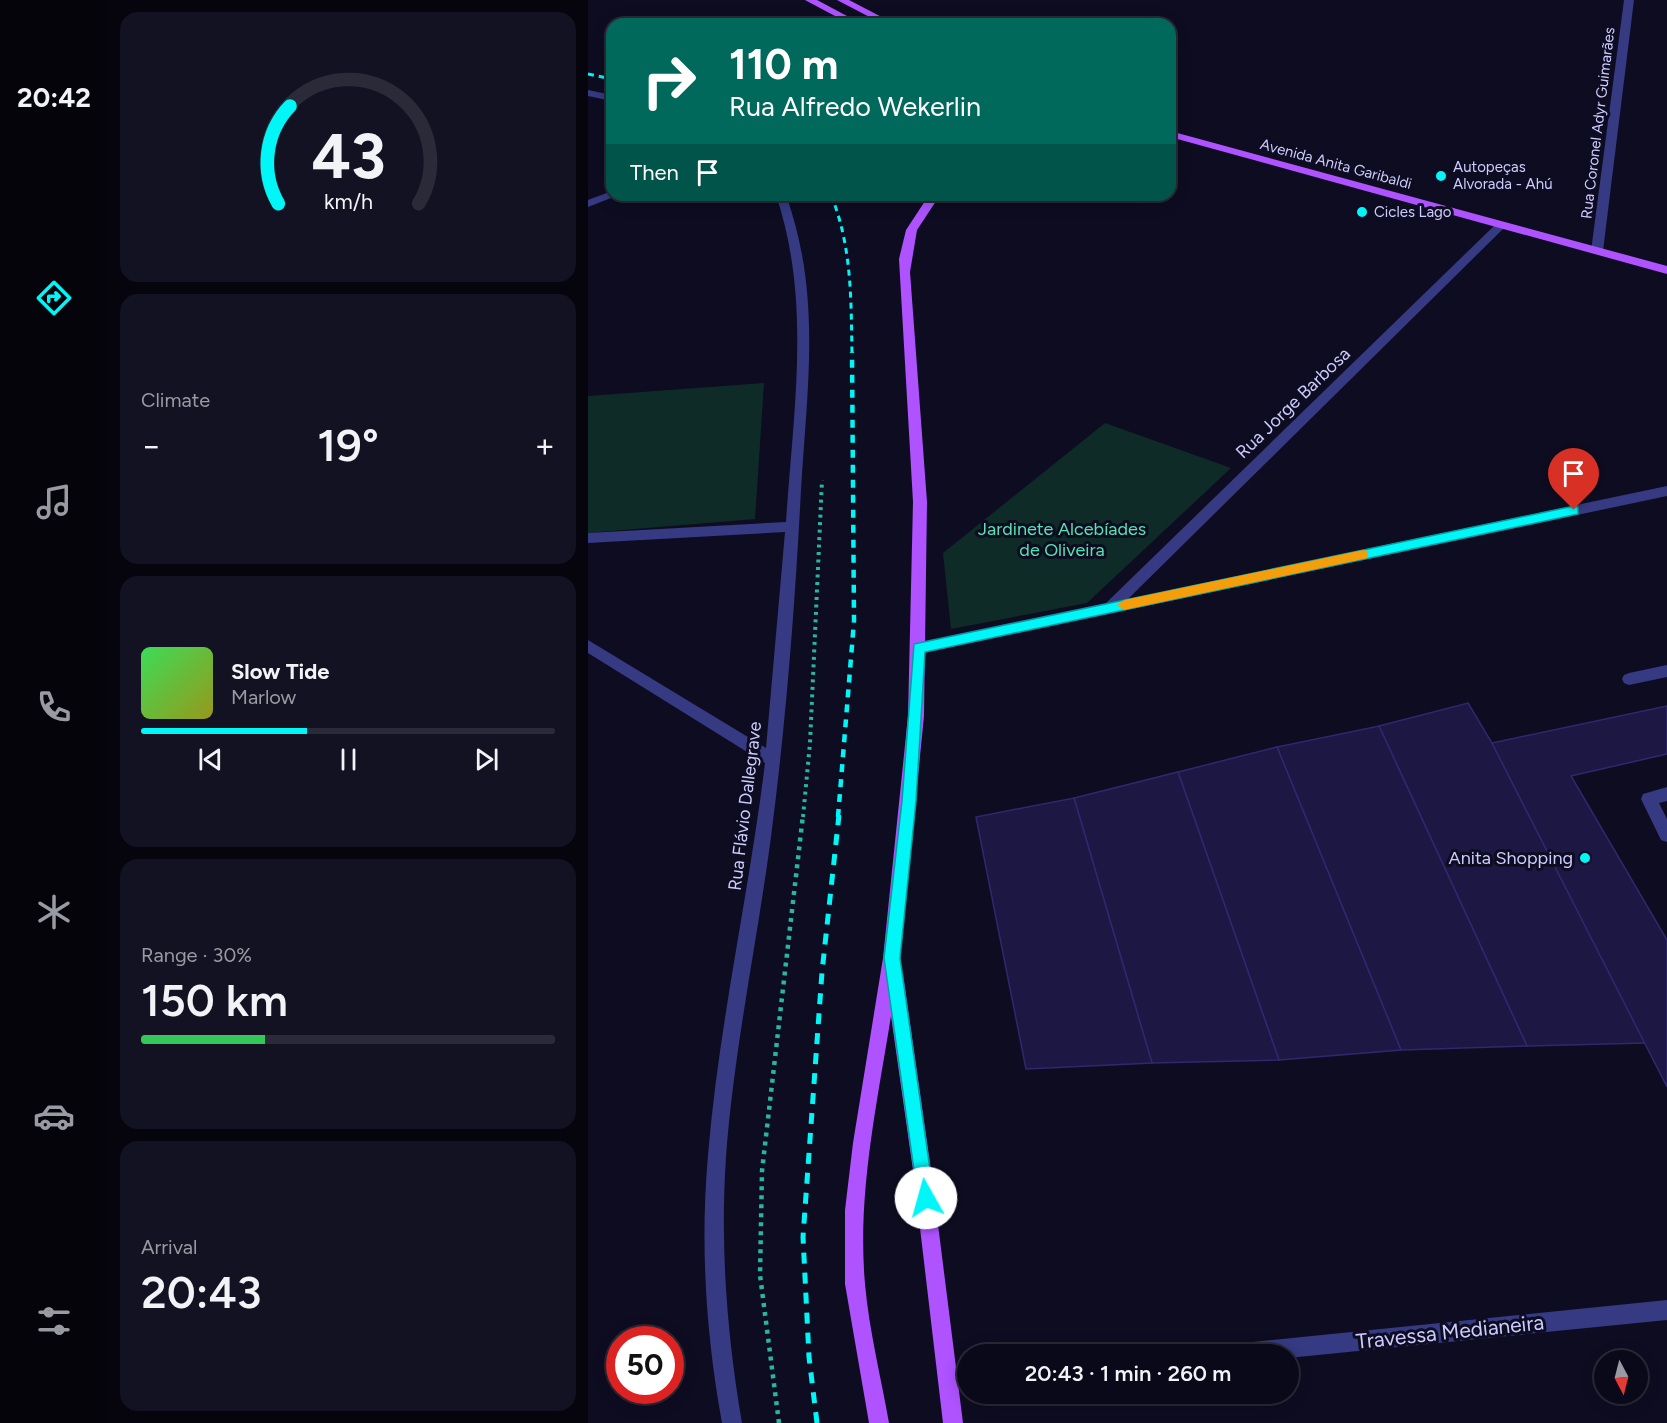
<!DOCTYPE html>
<meta charset="utf-8">
<style>
body{margin:0;font-family:Figtree,sans-serif;background:#131222;color:#f1f3f6;height:100vh;display:flex;flex-direction:column;font-size:22px;white-space:nowrap}
*{box-sizing:border-box;margin:0}
p{font-size:20px;color:#999aa2}
.icon{flex:none;width:33px;height:33px;fill:none;stroke:currentColor;stroke-width:2;stroke-linecap:round;stroke-linejoin:round}
.map{position:relative;flex:1;overflow:hidden}
.details{display:flex;flex-direction:column;gap:12px;padding:12px;background:#06050e;width:480px}
.details>*{flex:none}
.guide{position:absolute;left:18px;top:18px;width:570px;height:183px;border-radius:18px;box-shadow:0 3px 15px #0003,0 0 0 2px #2a2a38;background:#00695c;color:#fff;overflow:hidden}
.needle{width:39px;rotate:173deg}
.buttons{position:absolute;left:1006px;top:1350px;display:grid;gap:12px}
.buttons a{display:grid;place-items:center;width:54px;height:54px;border-radius:50%;background:#0a0919;box-shadow:0 3px 15px #0003,0 0 0 2px #2a2a38;font-size:30px}
.speed{position:absolute;left:18px;top:1326px;display:flex;gap:12px;font-size:30px;font-weight:700;text-align:center}
.speed>*{display:grid;place-content:center;width:78px;height:78px;border-radius:50%;background:#0a0919;box-shadow:0 3px 15px #0003,0 0 0 2px #2a2a38;line-height:1}
.speed .limit{border:9px solid #d22;background:#fff;color:#111}
.pin{position:absolute;display:grid;place-items:center;width:51px;height:51px;color:#fff;margin:-62px -26px;border-radius:50% 50% 50% 0;rotate:-45deg;box-shadow:0 0 6px #0007}
.pin .icon{rotate:45deg}
.me{position:absolute;width:66px;margin:-33px;rotate:353deg;stroke-linejoin:round;filter:drop-shadow(0 0 4px #0008)}
.turn{display:flex;align-items:center;gap:21px;height:126px;padding:0 24px;font-size:27px}
.turn .icon{width:78px;height:78px;stroke-width:2.5}
.turn b{display:block;font-size:42px;line-height:51px}
.then{display:flex;align-items:center;height:57px;padding:0 24px;background:#0003;gap:12px;font-size:22px}
.big{font-size:45px;font-weight:600;line-height:1.1}
.details .card{flex:1;display:flex;flex-direction:column;justify-content:center;gap:9px;min-width:0;padding:0 21px;border-radius:18px;background:#131222}
.details .dial{align-items:center;gap:0}
.dial svg{height:156px;overflow:visible;fill:none;stroke:#2a2a38;stroke-width:7;stroke-linecap:round;text-anchor:middle}
.dial text{fill:#f1f3f6;stroke:none}
.song{display:flex;align-items:center;gap:18px}
.cover{width:72px;height:72px;border-radius:9px;background:linear-gradient(135deg,hsl(130 70% 55%),hsl(60 70% 35%))}
.played{height:6px;border-radius:3px;background:linear-gradient(90deg,#00f6f7 40%,#2a2a38 40%)}
.keys{display:flex;justify-content:space-around;direction:ltr}
.heat{display:flex;justify-content:space-between;align-items:center;font-size:33px;direction:ltr}
.charge{height:9px;border-radius:4px;background:linear-gradient(90deg,#34c759 30%,#2a2a38 0)}
.trip{position:absolute;left:369px;top:1344px;width:342px;height:60px;border-radius:30px;background:#0a0919;box-shadow:0 3px 15px #0003,0 0 0 2px #2a2a38;font-weight:600;line-height:60px;text-align:center}
main{display:flex;flex:1;min-height:0}
.dock{display:flex;flex-direction:column;width:108px;justify-content:space-around;align-items:center;background:#04040a;color:#999aa2}
.dock .icon{width:42px;height:42px}
.dock .active{color:#00f6f7}
.dock b{font-size:27px;color:#f1f3f6}
.map>svg:first-child{display:block}
.green{fill:#0f2b27}
.building{fill:#1c1743;stroke:#30286f;stroke-width:1.5}
.lines{fill:none;stroke-linecap:round;stroke-linejoin:round}
.path-far1{stroke:#29b6a0;stroke-width:4;stroke-dasharray:3 4.5;stroke-linecap:butt}
.path{stroke:#29b6a0;stroke-width:4.5;stroke-dasharray:4 5;stroke-linecap:butt}
.minor{fill:#353a82;fill-rule:evenodd}
.major{fill:#ae53ff;fill-rule:evenodd}
.rail-far2{stroke:#00f6f7;stroke-width:3;stroke-dasharray:6 5;stroke-linecap:butt}
.rail-far1{stroke:#00f6f7;stroke-width:4.5;stroke-dasharray:8 7;stroke-linecap:butt}
.rail{stroke:#00f6f7;stroke-width:5;stroke-dasharray:11 9;stroke-linecap:butt}
.route{fill:#00f6f7;stroke:#00a0a1;stroke-width:1.5}
.slow{fill:#f59e0b}
.poi-dot{fill:#00f6f7;stroke:#0e0c21;stroke-width:2}
.labels{text-anchor:middle;stroke-width:6;stroke-linejoin:round;paint-order:stroke}
.far-street-label{font-size:15px;fill:#cdccff;stroke:#0e0c21}
.far-poi-label{font-size:15px;fill:#cdccff;stroke:#0e0c21;text-anchor:start}
.street-label{font-size:18px;fill:#cdccff;stroke:#0e0c21}
.park-label{font-size:18px;fill:#54e3b2;stroke:#0e0c21}
.poi-label{font-size:18px;fill:#cdccff;stroke:#0e0c21;text-anchor:end}
.near-street-label{font-size:21px;fill:#cdccff;stroke:#0e0c21}
</style>
<main>
<nav class="dock">
<b>20:42</b>
<svg class="icon active" aria-label="directions" viewBox="0 0 24 24"><path d="M12 3l9 9-9 9-9-9zM9 14v-3h6M13 9l2 2-2 2"/></svg>
<svg class="icon" aria-label="music" viewBox="0 0 24 24"><path d="M9 18V5l10-2v13"/><circle cx="6" cy="18" r="3"/><circle cx="16" cy="16" r="3"/></svg>
<svg class="icon" aria-label="phone" viewBox="0 0 24 24"><path d="M5 4h4l2 5-3 2q2 4 5 5l2-3 5 2v4C11 20 4 13 5 4z"/></svg>
<svg class="icon" aria-label="climate" viewBox="0 0 24 24"><path d="M12 3v18M4 7l16 10M4 17L20 7"/></svg>
<svg class="icon" aria-label="car" viewBox="0 0 24 24"><path d="M5 17H2v-5l4-1 3-4h7l3 4 3 1v5h-3M9 17h6M6 11h13"/><circle cx="7" cy="17" r="2"/><circle cx="17" cy="17" r="2"/></svg>
<svg class="icon" aria-label="filters" viewBox="0 0 24 24"><path d="M4 7h16M4 17h16"/><circle cx="9" cy="7" r="2"/><circle cx="15" cy="17" r="2"/></svg>
</nav>
<section class="details">
<div class="card dial"><svg viewBox="0 0 100 80">
<path d="M14 69A42 42 0 1 1 86 69"/>
<path d="M14 69A42 42 0 0 1 20 19" stroke="#00f6f7"/>
<text x="50" y="56" font-size="32" font-weight="700">43</text>
<text x="50" y="72" font-size="11">km/h</text>
</svg></div>
<div class="card"><p>Climate</p>
<div class="heat"><a>−</a><b class="big">19°</b><a>+</a></div>
</div>
<div class="card">
<div class="song"><i class="cover"></i><div><b>Slow Tide</b><p>Marlow</p></div></div>
<div class="played"></div>
<div class="keys"><svg class="icon" aria-label="previous" viewBox="0 0 24 24"><path d="M18 5L8 12l10 7zM5 5v14"/></svg><svg class="icon" aria-label="pause" viewBox="0 0 24 24"><path d="M8 5v14M16 5v14"/></svg><svg class="icon" aria-label="next" viewBox="0 0 24 24"><path d="M6 5l10 7-10 7zM19 5v14"/></svg></div>
</div>
<div class="card"><p>Range · 30%</p><b class="big">150 km</b><div class="charge"></div></div>
<div class="card"><p>Arrival</p><b class="big">20:43</b></div>
</section>
<div class="map">
<svg width="1079" height="1423" viewBox="0 0 1079 1423">
<rect width="100%" height="100%" fill="#0e0c21"/>
<!-- green -->
<g class="green">
<path d="M176,383L167,519L0,533V396Z"/>
<path d="M517,423L643,468L499,603L363,629L355,553Z"/>
</g>
<!-- building -->
<g class="building">
<path d="M880,703L904,743L1057,1043L939,1046L791,726Z"/>
<path d="M1079,706V754L983,776L1079,940V1087L904,743Z"/>
<path d="M791,726L939,1046L813,1050L689,747Z"/>
<path d="M689,747L813,1050L691,1060L590,772Z"/>
<path d="M590,772L691,1060L564,1063L486,798Z"/>
<path d="M486,798L564,1063L438,1069L388,817Z"/>
</g>
<g class="lines">
<!-- path-far1 -->
<path class="path-far1" d="M215,817L222,743L234,480"/>
<!-- path -->
<path class="path" d="M191,1423L172,1275L174,1171L215,815"/>
<!-- minor -->
<g class="minor">
<path d="M1036,0H1046L1015,251L1009,254L1003,251Z"/>
<path d="M0,90L24,95V101L0,96Z"/>
<path d="M24,191V195L28,196L0,207V200Z"/>
<path d="M188,195H198C234,296 219,387 213,490C207,606 198,722 183,837C169,943 146,1049 138,1157C132,1246 139,1335 154,1423H134C118,1335 112,1245 120,1155C131,1023 161,894 177,763L0,653V640L178,748L197,532L0,543V533L198,522C205,412 224,302 188,195Z"/>
<path d="M913,222L919,225L917,227L540,599L1079,486V496L331,654L326,652L324,648L326,644L331,642L518,603L909,223Z"/>
<path d="M1079,665V677L1041,685L1036,683L1034,679L1036,675L1041,673Z"/>
<path d="M1079,787V801L1071,803L1079,819V842L1073,840L1053,799L1055,794Z"/>
<path d="M1079,1300V1320L700,1358V1354H635L638,1347L645,1344Z"/>
</g>
<!-- major -->
<g class="major">
<path d="M217,0H229L274,24H262Z"/>
<path d="M249,0H261L307,24H295Z"/>
<path d="M582,131L1079,266V274L582,137Z"/>
<path d="M341,195H352L329,230L322,272L339,502L336,716L311,968L315,974L344,1177L375,1423H355L326,1177L303,1016C289,1104 269,1194 277,1284C281,1330 293,1377 301,1423H281L257,1284V1210L265,1143L295,958L320,716L325,502L311,259L318,230Z"/>
</g>
<!-- rail-far2 -->
<g class="rail-far2">
<path d="M0,74L24,79"/>
<path d="M243,195C264,246 263,300 264,354"/>
</g>
<!-- rail-far1 -->
<path class="rail-far1" d="M250,817L266,621L264,352"/>
<!-- rail -->
<path class="rail" d="M229,1423L221,1357L215,1237L234,972L251,815"/>
</g>
<!-- route -->
<path class="route" d="M986,506L990,507V514L337,652L328,801L312,958L346,1198L344,1205L338,1207L331,1205L296,958L314,801L326,644Z"/>
<!-- slow -->
<path class="slow" d="M775,550L780,551V558L536,610L529,605L536,600Z"/>
<!-- markers -->
<g class="poi-dot">
<circle cx="853" cy="176" r="6"/>
<circle cx="774" cy="212" r="6"/>
<circle cx="997" cy="858" r="6"/>
</g>
<g class="labels">
<!-- far-street labels -->
<g class="far-street-label">
<text transform="translate(1010 123) rotate(-83)" y="5">Rua Coronel Adyr Guimarães</text>
<text transform="translate(748 164) rotate(15)" y="5">Avenida Anita Garibaldi</text>
</g>
<!-- far-poi labels -->
<g class="far-poi-label">
<text x="865" y="172">Autopeças<tspan x="865" dy="17">Alvorada - Ahú</tspan></text>
<text x="786" y="217">Cicles Lago</text>
</g>
<!-- street labels -->
<g class="street-label">
<text transform="translate(705 403) rotate(-44)" y="6">Rua Jorge Barbosa</text>
<text transform="translate(157 806) rotate(-83)" y="6">Rua Flávio Dallegrave</text>
</g>
<!-- park labels -->
<g class="park-label">
<text x="474" y="535">Jardinete Alcebíades<tspan x="474" dy="21">de Oliveira</tspan></text>
</g>
<!-- poi labels -->
<g class="poi-label">
<text x="985" y="864">Anita Shopping</text>
</g>
<!-- near-street labels -->
<g class="near-street-label">
<text transform="translate(862 1332) rotate(-6)" y="7">Travessa Medianeira</text>
</g>
</g>
</svg>
<div class="buttons">
<a><svg class="needle" viewBox="-14 -14 28 28"><path d="M0-13l5 13h-10z" fill="#e53935"/><path d="M0 13l5-13h-10z" fill="#999aa2"/></svg></a>
</div>
<div class="speed"><div class="limit">50</div></div>
<div class="pin" style="left:986px;top:510px;background:#d93025"><svg class="icon" aria-label="arrive" viewBox="0 0 24 24"><path d="M6 21V4h12l-3 4 3 4H6"/></svg></div>
<svg class="me" style="left:338px;top:1198px" viewBox="-20 -20 40 40"><circle r="19" fill="#fff"/><path d="M0-13L10 11 0 6-10 11z" fill="#00f6f7"/></svg>
<div class="trip">20:43 · 1 min · 260 m</div>
<div class="guide">
<div class="turn"><svg class="icon" aria-label="right" viewBox="0 0 24 24"><path d="M7 20v-9h11M14 6l5 5-5 5"/></svg><div><b>110 m</b>Rua Alfredo Wekerlin</div></div>
<div class="then">Then<svg class="icon" aria-label="arrive" viewBox="0 0 24 24"><path d="M6 21V4h12l-3 4 3 4H6"/></svg></div>
</div>
</div>
</main>
